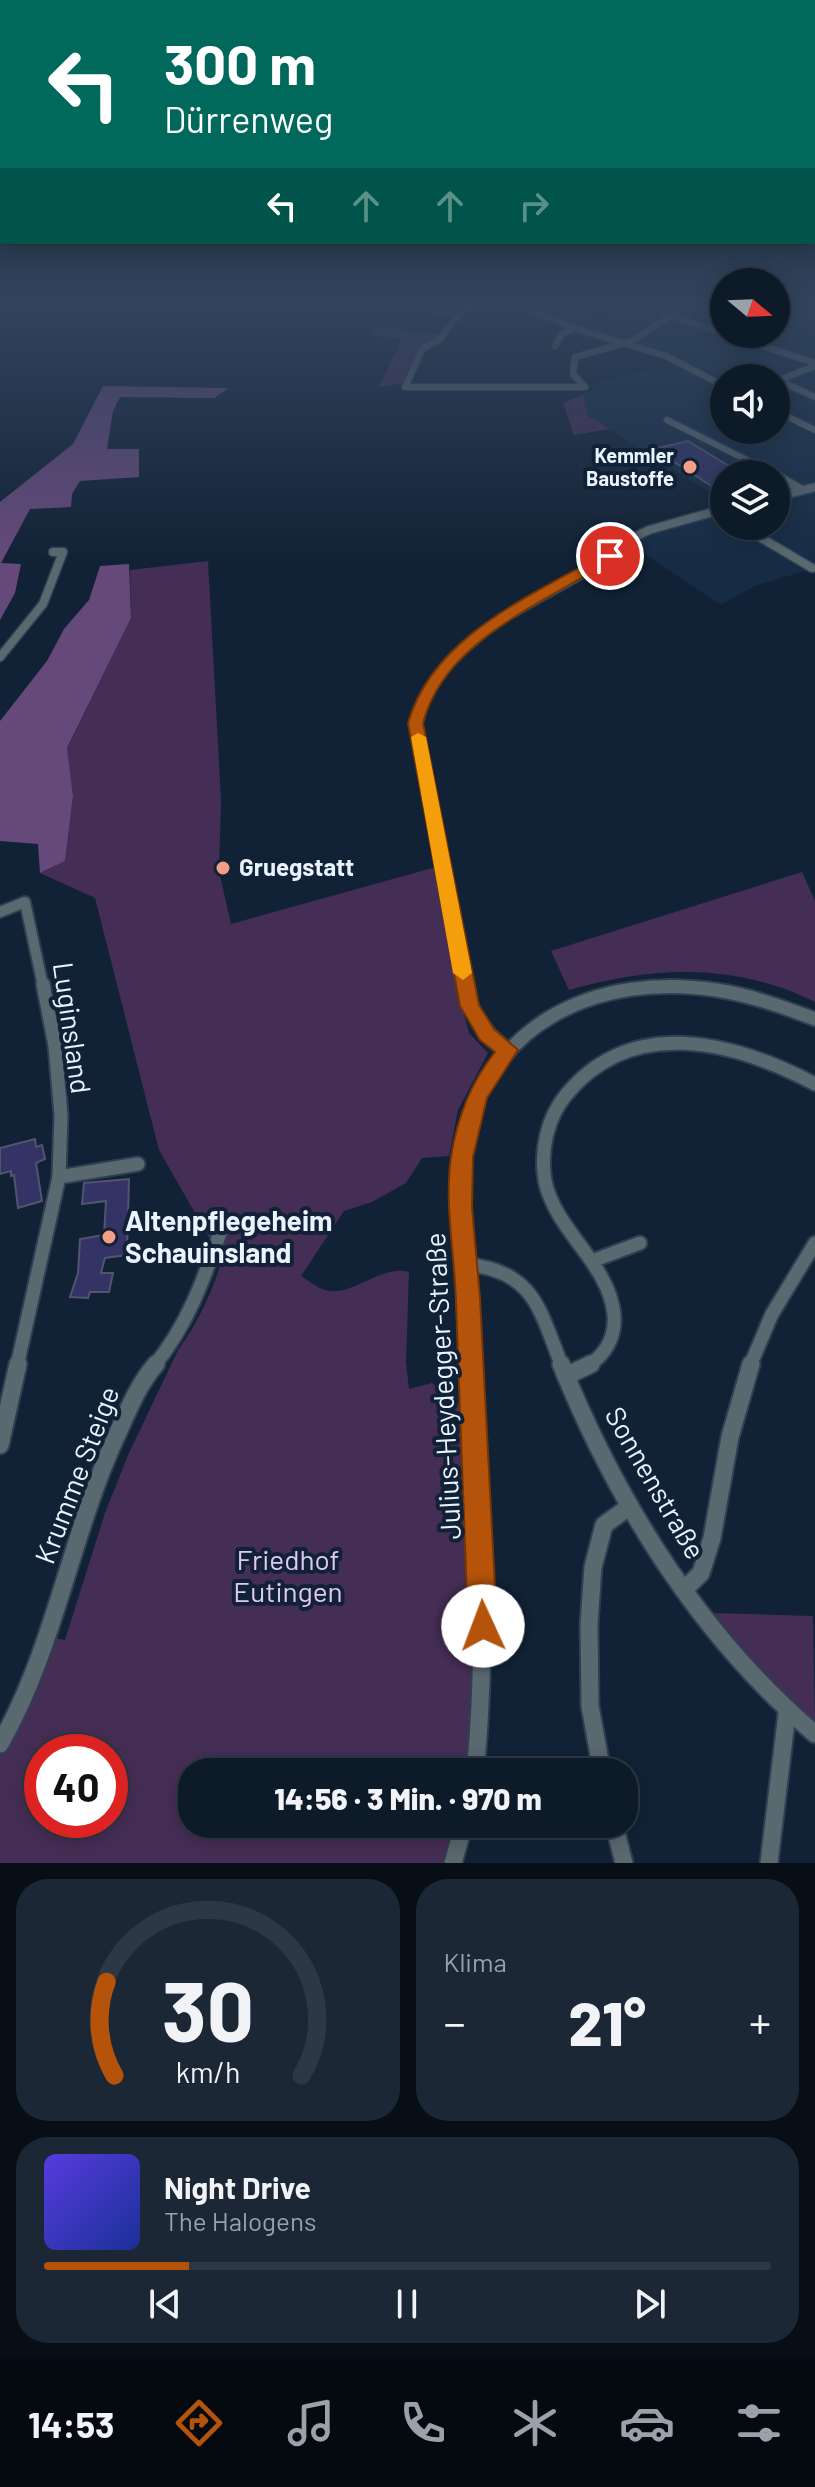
<!DOCTYPE html>
<html lang="de">
<meta charset="utf-8">
<style>
body{margin:0;font-family:Barlow,sans-serif;background:#1b2734;color:#f1f3f6;height:100vh;display:flex;flex-direction:column;font-size:30px;white-space:nowrap}
*{box-sizing:border-box;margin:0}
p{font-size:26px;color:#9aa1a8}
.icon{flex:none;width:44px;height:44px;fill:none;stroke:currentColor;stroke-width:2;stroke-linecap:round;stroke-linejoin:round}
.map{position:relative;height:1863px;overflow:hidden}
.panel{display:flex;flex-direction:column;gap:16px;padding:16px;background:#070e16;flex:1}
.panel>*{flex:none}
.hud{position:absolute;left:0px;top:0px;width:816px;height:244px;box-shadow:0 4px 20px #0003,0 0 0 2px #2d3845;background:#00695c;color:#fff;overflow:hidden}
.needle{width:52px;rotate:109deg}
.buttons{position:absolute;left:710px;top:268px;display:grid;gap:16px}
.buttons a{display:grid;place-items:center;width:80px;height:80px;border-radius:50%;background:#0d1a28;box-shadow:0 4px 20px #0003,0 0 0 2px #2d3845;font-size:40px}
.speed{position:absolute;left:24px;top:1734px;display:flex;gap:16px;font-size:40px;font-weight:700;text-align:center}
.speed>*{display:grid;place-content:center;width:104px;height:104px;border-radius:50%;background:#0d1a28;box-shadow:0 4px 20px #0003,0 0 0 2px #2d3845;line-height:1}
.speed .limit{border:12px solid #d22;background:#fff;color:#111}
.pin{position:absolute;display:grid;place-items:center;width:68px;height:68px;color:#fff;margin:-34px;border:4px solid #fff;border-radius:50%;box-shadow:0 2px 8px #0007}
.me{position:absolute;width:88px;margin:-44px;rotate:358deg;stroke-linejoin:round;filter:drop-shadow(0 0 6px #0008)}
.turn{display:flex;align-items:center;gap:28px;height:168px;padding:0 32px;font-size:36px}
.turn .icon{width:104px;height:104px;stroke-width:2.5}
.turn b{display:block;font-size:56px;line-height:68px}
.lanes{display:flex;align-items:center;height:76px;padding:0 32px;background:#0003;justify-content:center;gap:40px;direction:ltr}
.lanes .off{opacity:.35}
.big{font-size:60px;font-weight:800;line-height:1.1}
.panel .card{flex:1;display:flex;flex-direction:column;justify-content:center;gap:12px;min-width:0;padding:0 28px;border-radius:32px;background:#1b2734}
.panel .dial{align-items:center;gap:0}
.dial svg{height:208px;overflow:visible;fill:none;stroke:#2d3845;stroke-width:7;stroke-linecap:round;text-anchor:middle}
.dial text{fill:#f1f3f6;stroke:none}
.song{display:flex;align-items:center;gap:24px}
.cover{width:96px;height:96px;border-radius:12px;background:linear-gradient(135deg,hsl(250 70% 55%),hsl(230 70% 35%))}
.played{height:8px;border-radius:4px;background:linear-gradient(90deg,#b45309 20%,#2d3845 20%)}
.keys{display:flex;justify-content:space-around;direction:ltr}
.heat{display:flex;justify-content:space-between;align-items:center;font-size:44px;direction:ltr}
.panel .tiles{flex:1;display:grid;gap:16px;grid-template-columns:1fr 1fr}
.card:last-child{grid-column:span 2}
.trip{position:absolute;left:178px;top:1758px;width:460px;height:80px;border-radius:32px;background:#0d1a28;box-shadow:0 4px 20px #0003,0 0 0 2px #2d3845;font-weight:800;line-height:80px;text-align:center}
.tabs{display:flex;height:128px;justify-content:space-around;align-items:center;background:#050a10;color:#9aa1a8}
.tabs .icon{width:56px;height:56px}
.tabs .on{color:#b45309}
.tabs b{font-size:36px;color:#f1f3f6}
.map>svg:first-child{display:block}
.built{fill:#162c45;fill-rule:evenodd}
.green{fill:#452e55;fill-rule:evenodd}
.forest{fill:#66497b}
.building{fill:#343366;stroke:#52546f;stroke-width:2}
.lines{fill:none;stroke-linecap:round;stroke-linejoin:round}
.minor-far4-casing{stroke:#2f3f52;stroke-width:8}
.minor-far3-casing{stroke:#2f3f52;stroke-width:11}
.minor-far2-casing{stroke:#2f3f52;stroke-width:14}
.minor-far1-casing{stroke:#2f3f52;stroke-width:17}
.minor-casing{stroke:#2f3f52;stroke-width:21}
.minor-far4{stroke:#5a686f;stroke-width:6}
.minor-far3{stroke:#5a686f;stroke-width:8}
.minor-far2{stroke:#5a686f;stroke-width:10}
.minor-far1{stroke:#5a686f;stroke-width:13}
.minor{stroke:#5a686f;stroke-width:17}
.route{fill:#b45309;stroke:#753606;stroke-width:2}
.slow{fill:#f59e0b}
.poi-dot{fill:#f49e88;stroke:#112236;stroke-width:3}
.labels{text-anchor:middle;stroke-width:8;stroke-linejoin:round;paint-order:stroke}
.far-poi-label{font-size:20px;font-weight:bold;fill:#eaf3fe;stroke:#112236;text-anchor:end}
.poi-label{font-size:24px;font-weight:bold;fill:#eaf3fe;stroke:#112236;text-anchor:start}
.near-street-label{font-size:28px;fill:#eaf3fe;stroke:#112236}
.near-poi-label{font-size:28px;font-weight:bold;fill:#eaf3fe;stroke:#112236;text-anchor:start}
.near-park-label{font-size:28px;fill:#e1c7f6;stroke:#112236}
</style>
<div class="map">
<svg width="815" height="1863" viewBox="0 0 815 1863">
<rect width="100%" height="100%" fill="#112236"/>
<!-- built -->
<path class="built" d="M622,304L692,307L695,304H724V334H776V304H815V568L754,586L721,605L631,545L662,529L724,512V526H776V474H724V501L588,416L583,395L594,390L588,385L681,362L552,319L577,311L604,317ZM724,378H776V430H724Z"/>
<!-- green -->
<g class="green">
<path d="M351,304H398L456,310L451,316Z"/>
<path d="M374,327L441,334L424,345L406,383L379,387L402,339L369,335Z"/>
<path d="M583,395L588,416L610,429L574,435L563,403Z"/>
<path d="M208,561L221,800L219,871L231,924L436,867L456,983L469,1033L488,1053L458,1110L449,1156L422,1158L406,1183L372,1202L344,1211L301,1276C309,1281 320,1290 329,1291C356,1294 383,1264 409,1272L406,1362L409,1389L432,1383L474,1414L475,1772H192V1824H464L453,1863H0V1744L46,1637L65,1640L105,1513L129,1453L178,1350C200,1320 217,1283 225,1246L211,1241L159,1150L95,898L40,873L65,861L73,797L67,749L131,618L130,570ZM42,1752H110V1820H42Z"/>
<path d="M802,872L815,901V1002C734,962 653,966 569,990L551,951Z"/>
<path d="M713,1613L813,1616L815,1723C776,1691 745,1652 713,1613Z"/>
</g>
<!-- forest -->
<g class="forest">
<path d="M103,386L229,388L214,398L120,397L113,411L107,449H139V477L80,481L72,494L71,507L30,509L1,563L21,564L15,593L0,620V502L73,444Z"/>
<path d="M129,564L131,618L67,748L73,796L65,861L40,873L38,844L0,841V721L47,661L64,629L89,600L100,566Z"/>
</g>
<!-- building -->
<g class="building">
<path d="M688,441L742,474H724V494L654,449Z"/>
<path d="M35,1139L36,1147L42,1145L45,1159L36,1163L42,1201L18,1208L14,1175L11,1176V1171L0,1174V1148Z"/>
<path d="M129,1179L127,1255L105,1258L101,1273H113L109,1292H90L88,1298L70,1297L78,1273L80,1239L104,1235L106,1201L82,1204L84,1183Z"/>
</g>
<g class="lines">
<!-- minor-far4 casing -->
<g class="minor-far4-casing">
<g id="minor-far4">
<path d="M489,304L462,310L438,341L423,348L405,387H585"/>
<path d="M516,304L573,328L666,356L724,386"/>
<path d="M671,316L724,333"/>
<path d="M726,334L815,363"/>
<path d="M555,346L562,334L573,328"/>
<path d="M778,380L815,397"/>
<path d="M776,381L815,366"/>
<path d="M585,387L573,374L575,357L632,341L688,304"/>
<path d="M776,411L815,430"/>
<path d="M667,420L775,474"/>
</g>
</g>
<!-- minor-far3 casing -->
<g class="minor-far3-casing">
<g id="minor-far3">
<path d="M771,472L775,474"/>
<path d="M776,475L802,490"/>
<path d="M776,497L815,487"/>
<path d="M741,526L812,568"/>
<path d="M0,657L43,604L63,552H53"/>
<path d="M426,695L451,661L495,623L597,566L631,539L649,530L724,509"/>
</g>
</g>
<!-- minor-far2 casing -->
<g class="minor-far2-casing">
<g id="minor-far2">
<path d="M427,693L415,723L465,986"/>
<path d="M0,912L25,902L43,986"/>
</g>
</g>
<!-- minor-far1 casing -->
<g class="minor-far1-casing">
<g id="minor-far1">
<path d="M465,984C471,1014 483,1032 508,1050"/>
<path d="M59,1177L138,1164"/>
<path d="M592,1261L640,1243"/>
<path d="M465,1264C535,1271 539,1309 562,1366"/>
<path d="M17,1366L59,1177L61,1115L55,1046L43,984"/>
<path d="M154,1366C187,1326 203,1281 220,1233"/>
<path d="M471,1366C468,1295 452,1218 464,1148C485,1022 599,972 716,990C750,995 783,1007 815,1019"/>
<path d="M588,1366C606,1354 616,1336 614,1314C608,1262 556,1232 545,1181C540,1151 547,1118 566,1095C632,1014 735,1042 815,1084"/>
<path d="M750,1366L772,1314L815,1243"/>
</g>
</g>
<!-- minor casing -->
<g class="minor-casing">
<g id="minor">
<path d="M471,1364C478,1499 489,1637 475,1772"/>
<path d="M561,1364C618,1504 699,1635 815,1734"/>
<path d="M566,1376L591,1364"/>
<path d="M0,1445L18,1364"/>
<path d="M684,1590L701,1573L712,1538L730,1437L751,1364"/>
<path d="M0,1744C54,1650 70,1538 115,1439C127,1413 137,1386 156,1364"/>
<path d="M602,1772L590,1706L589,1624L593,1567L604,1525L630,1506"/>
<path d="M614,1824L624,1863"/>
<path d="M453,1863L464,1824"/>
<path d="M769,1863L787,1713"/>
</g>
</g>
<!-- minor-far4 -->
<use href="#minor-far4" class="minor-far4"/>
<!-- minor-far3 -->
<use href="#minor-far3" class="minor-far3"/>
<!-- minor-far2 -->
<use href="#minor-far2" class="minor-far2"/>
<!-- minor-far1 -->
<use href="#minor-far1" class="minor-far1"/>
<!-- minor -->
<use href="#minor" class="minor"/>
</g>
<!-- sky -->
<linearGradient id="sky" x2="0" y2="1"><stop stop-color="#09131e"/><stop offset="0.54" stop-color="#32445d"/><stop offset="1" stop-color="#32445d" stop-opacity="0"/></linearGradient>
<rect width="815" height="564" fill="url(#sky)"/>
<!-- route -->
<path class="route" d="M606,553L616,556C605,567 588,574 574,582C515,617 442,651 423,723L479,1005L494,1029L518,1050L487,1098L473,1157L472,1207L480,1298L497,1626L493,1636L483,1641L472,1636L468,1626C464,1519 461,1411 456,1303C455,1255 444,1205 451,1157C457,1119 471,1082 495,1052L480,1040L460,1006L408,723C433,635 533,595 606,553Z"/>
<!-- slow -->
<path class="slow" d="M418,733L426,737L472,973L463,980L453,973L411,737Z"/>
<!-- markers -->
<g class="poi-dot">
<circle cx="690" cy="467" r="8"/>
<circle cx="223" cy="868" r="8"/>
<circle cx="109" cy="1237" r="8"/>
</g>
<g class="labels">
<!-- far-poi labels -->
<g class="far-poi-label">
<text x="674" y="463">Kemmler<tspan x="674" dy="23">Baustoffe</tspan></text>
</g>
<!-- poi labels -->
<g class="poi-label">
<text x="239" y="876">Gruegstatt</text>
</g>
<!-- near-street labels -->
<g class="near-street-label">
<text transform="translate(72 1028) rotate(82)" y="10">Luginsland</text>
<text transform="translate(443 1386) rotate(-93)" y="10">Julius-Heydegger-Straße</text>
<text transform="translate(77 1475) rotate(-69)" y="10">Krumme Steige</text>
<text transform="translate(655 1483) rotate(60)" y="10">Sonnenstraße</text>
</g>
<!-- near-poi labels -->
<g class="near-poi-label">
<text x="125" y="1231">Altenpflegeheim<tspan x="125" dy="32">Schauinsland</tspan></text>
</g>
<!-- near-park labels -->
<g class="near-park-label">
<text x="288" y="1570">Friedhof<tspan x="288" dy="32">Eutingen</tspan></text>
</g>
</g>
</svg>
<div class="buttons">
<a><svg class="needle" viewBox="-14 -14 28 28"><path d="M0-13l5 13h-10z" fill="#e53935"/><path d="M0 13l5-13h-10z" fill="#9aa1a8"/></svg></a>
<a><svg class="icon" aria-label="sound" viewBox="0 0 24 24"><path d="M4 9h4l5-4v14l-5-4H4zM17 9q2 3 0 6"/></svg></a>
<a><svg class="icon" aria-label="layers" viewBox="0 0 24 24"><path d="M12 4l9 5-9 5-9-5zM3 14l9 5 9-5"/></svg></a>
</div>
<div class="speed"><div class="limit">40</div></div>
<div class="pin" style="left:610px;top:556px;background:#d93025"><svg class="icon" aria-label="arrive" viewBox="0 0 24 24"><path d="M6 21V4h12l-3 4 3 4H6"/></svg></div>
<svg class="me" style="left:483px;top:1626px" viewBox="-20 -20 40 40"><circle r="19" fill="#fff"/><path d="M0-13L10 11 0 6-10 11z" fill="#b45309"/></svg>
<div class="trip">14:56 · 3 Min. · 970 m</div>
<div class="hud">
<div class="turn"><svg class="icon" aria-label="left" viewBox="0 0 24 24"><path d="M17 20v-9H6M10 6l-5 5 5 5"/></svg><div><b>300 m</b>Dürrenweg</div></div>
<div class="lanes"><svg class="icon" aria-label="left" viewBox="0 0 24 24"><path d="M17 20v-9H6M10 6l-5 5 5 5"/></svg><svg class="icon off" aria-label="ahead" viewBox="0 0 24 24"><path d="M12 20V5M6 11l6-6 6 6"/></svg><svg class="icon off" aria-label="ahead" viewBox="0 0 24 24"><path d="M12 20V5M6 11l6-6 6 6"/></svg><svg class="icon off" aria-label="right" viewBox="0 0 24 24"><path d="M7 20v-9h11M14 6l5 5-5 5"/></svg></div>
</div>
</div>
<section class="panel">
<div class="tiles">
<div class="card dial"><svg viewBox="0 0 100 80">
<path d="M14 69A42 42 0 1 1 86 69"/>
<path d="M14 69A42 42 0 0 1 11 33" stroke="#b45309"/>
<text x="50" y="56" font-size="32" font-weight="700">30</text>
<text x="50" y="72" font-size="11">km/h</text>
</svg></div>
<div class="card"><p>Klima</p>
<div class="heat"><a>−</a><b class="big">21°</b><a>+</a></div>
</div>
<div class="card">
<div class="song"><i class="cover"></i><div><b>Night Drive</b><p>The Halogens</p></div></div>
<div class="played"></div>
<div class="keys"><svg class="icon" aria-label="previous" viewBox="0 0 24 24"><path d="M18 5L8 12l10 7zM5 5v14"/></svg><svg class="icon" aria-label="pause" viewBox="0 0 24 24"><path d="M8 5v14M16 5v14"/></svg><svg class="icon" aria-label="next" viewBox="0 0 24 24"><path d="M6 5l10 7-10 7zM19 5v14"/></svg></div>
</div>
</div>
</section>
<nav class="tabs">
<b>14:53</b>
<svg class="icon on" aria-label="directions" viewBox="0 0 24 24"><path d="M12 3l9 9-9 9-9-9zM9 14v-3h6M13 9l2 2-2 2"/></svg>
<svg class="icon" aria-label="music" viewBox="0 0 24 24"><path d="M9 18V5l10-2v13"/><circle cx="6" cy="18" r="3"/><circle cx="16" cy="16" r="3"/></svg>
<svg class="icon" aria-label="phone" viewBox="0 0 24 24"><path d="M5 4h4l2 5-3 2q2 4 5 5l2-3 5 2v4C11 20 4 13 5 4z"/></svg>
<svg class="icon" aria-label="climate" viewBox="0 0 24 24"><path d="M12 3v18M4 7l16 10M4 17L20 7"/></svg>
<svg class="icon" aria-label="car" viewBox="0 0 24 24"><path d="M5 17H2v-5l4-1 3-4h7l3 4 3 1v5h-3M9 17h6M6 11h13"/><circle cx="7" cy="17" r="2"/><circle cx="17" cy="17" r="2"/></svg>
<svg class="icon" aria-label="filters" viewBox="0 0 24 24"><path d="M4 7h16M4 17h16"/><circle cx="9" cy="7" r="2"/><circle cx="15" cy="17" r="2"/></svg>
</nav>
